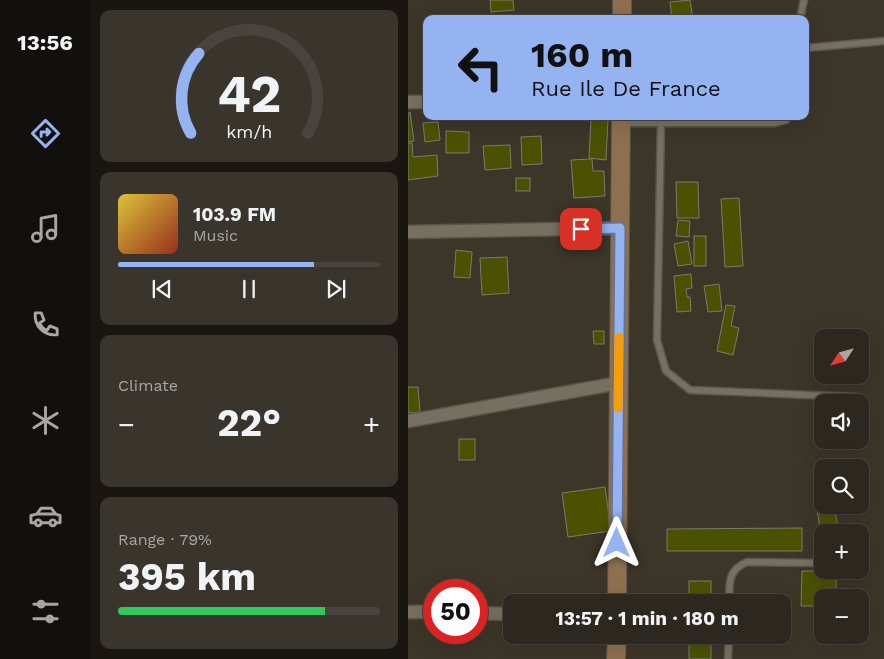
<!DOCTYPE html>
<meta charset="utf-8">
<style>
body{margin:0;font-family:"Work Sans",sans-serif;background:#39342c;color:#f1f3f6;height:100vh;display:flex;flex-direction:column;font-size:19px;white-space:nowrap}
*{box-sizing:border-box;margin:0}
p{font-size:16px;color:#a7a6a4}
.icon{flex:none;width:28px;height:28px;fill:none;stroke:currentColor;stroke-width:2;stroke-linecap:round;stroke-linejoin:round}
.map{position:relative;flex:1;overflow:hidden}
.panel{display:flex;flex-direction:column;gap:10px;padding:10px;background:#191611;width:318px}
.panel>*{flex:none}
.hud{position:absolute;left:15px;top:15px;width:386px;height:105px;border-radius:10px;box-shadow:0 5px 20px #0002,0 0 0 1px #48443d;background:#95b2f1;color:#111;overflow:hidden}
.needle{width:32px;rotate:234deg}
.buttons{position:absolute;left:406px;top:329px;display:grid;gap:10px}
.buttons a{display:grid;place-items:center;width:55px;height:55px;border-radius:10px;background:#2d281f;box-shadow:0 5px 20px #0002,0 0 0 1px #48443d;font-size:25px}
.speed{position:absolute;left:15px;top:579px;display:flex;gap:10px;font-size:25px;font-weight:700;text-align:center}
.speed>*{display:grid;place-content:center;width:65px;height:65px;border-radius:50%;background:#2d281f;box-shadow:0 5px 20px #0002,0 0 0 1px #48443d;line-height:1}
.speed .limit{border:8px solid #d22;background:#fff;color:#111}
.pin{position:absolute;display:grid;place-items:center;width:42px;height:42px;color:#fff;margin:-21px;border-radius:10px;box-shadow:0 2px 8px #0006}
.me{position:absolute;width:55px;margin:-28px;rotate:0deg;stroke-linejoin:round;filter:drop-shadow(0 0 4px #0008)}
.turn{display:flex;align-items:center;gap:18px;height:105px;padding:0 25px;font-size:22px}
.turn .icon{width:65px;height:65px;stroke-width:2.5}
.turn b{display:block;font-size:35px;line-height:42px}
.big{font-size:38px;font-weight:700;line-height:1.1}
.panel .widget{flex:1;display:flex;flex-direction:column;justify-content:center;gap:8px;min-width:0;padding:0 18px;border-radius:10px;background:#39342c}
.panel .dial{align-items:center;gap:0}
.dial svg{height:130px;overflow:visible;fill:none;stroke:#48443d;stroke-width:7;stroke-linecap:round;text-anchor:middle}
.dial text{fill:#f1f3f6;stroke:none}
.song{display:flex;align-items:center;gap:15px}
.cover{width:60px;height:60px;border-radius:8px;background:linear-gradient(135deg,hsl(50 70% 55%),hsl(10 70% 35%))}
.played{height:5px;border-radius:2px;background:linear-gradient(90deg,#95b2f1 75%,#48443d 75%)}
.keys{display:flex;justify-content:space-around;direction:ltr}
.heat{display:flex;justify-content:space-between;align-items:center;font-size:28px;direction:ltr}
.charge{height:8px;border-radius:4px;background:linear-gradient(90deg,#34c759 79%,#48443d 0)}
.trip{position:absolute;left:95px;top:594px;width:288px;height:50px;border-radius:10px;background:#2d281f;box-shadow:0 5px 20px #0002,0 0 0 1px #48443d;font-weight:700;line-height:50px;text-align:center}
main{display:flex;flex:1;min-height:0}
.tab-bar{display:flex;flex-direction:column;width:90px;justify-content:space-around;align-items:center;background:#12100c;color:#a7a6a4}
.tab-bar .icon{width:35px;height:35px}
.tab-bar .active{color:#95b2f1}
.tab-bar b{font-size:22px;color:#f1f3f6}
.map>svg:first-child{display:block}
.building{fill:#4a5202;stroke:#797c6c}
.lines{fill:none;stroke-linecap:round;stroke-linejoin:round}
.lane-casing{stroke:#5a564a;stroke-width:9}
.street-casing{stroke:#5a564a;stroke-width:15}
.secondary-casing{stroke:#5a564a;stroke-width:20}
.lane{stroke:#777061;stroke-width:6}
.street{stroke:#777061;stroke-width:12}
.secondary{stroke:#8e7050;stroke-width:18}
.route-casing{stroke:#61749d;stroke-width:12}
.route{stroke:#95b2f1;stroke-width:9}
.slow{stroke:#f59e0b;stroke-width:9}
</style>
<main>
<nav class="tab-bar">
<b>13:56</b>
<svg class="icon active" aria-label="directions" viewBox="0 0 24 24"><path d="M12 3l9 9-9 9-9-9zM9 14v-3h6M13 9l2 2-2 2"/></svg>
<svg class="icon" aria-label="music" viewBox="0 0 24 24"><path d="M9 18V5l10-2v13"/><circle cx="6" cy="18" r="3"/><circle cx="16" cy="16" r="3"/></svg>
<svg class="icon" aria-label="phone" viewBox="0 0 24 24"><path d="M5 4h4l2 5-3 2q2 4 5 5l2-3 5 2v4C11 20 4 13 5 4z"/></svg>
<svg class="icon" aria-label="climate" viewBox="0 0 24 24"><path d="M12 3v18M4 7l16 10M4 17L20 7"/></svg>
<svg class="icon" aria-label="car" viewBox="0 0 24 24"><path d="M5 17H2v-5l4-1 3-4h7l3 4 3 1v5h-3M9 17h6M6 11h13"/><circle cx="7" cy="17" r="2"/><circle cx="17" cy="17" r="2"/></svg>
<svg class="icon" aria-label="filters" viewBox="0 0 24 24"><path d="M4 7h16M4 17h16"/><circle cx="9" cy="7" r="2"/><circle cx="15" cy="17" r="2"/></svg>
</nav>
<section class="panel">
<div class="widget dial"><svg viewBox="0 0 100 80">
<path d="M14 69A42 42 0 1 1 86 69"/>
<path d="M14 69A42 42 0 0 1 19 20" stroke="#95b2f1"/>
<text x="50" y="56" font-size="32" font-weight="700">42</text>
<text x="50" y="72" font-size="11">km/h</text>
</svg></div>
<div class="widget">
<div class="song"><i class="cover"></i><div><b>103.9 FM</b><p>Music</p></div></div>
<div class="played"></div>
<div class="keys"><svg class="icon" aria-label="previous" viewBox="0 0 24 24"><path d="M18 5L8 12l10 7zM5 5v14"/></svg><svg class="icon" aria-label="pause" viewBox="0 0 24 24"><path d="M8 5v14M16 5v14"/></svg><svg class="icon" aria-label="next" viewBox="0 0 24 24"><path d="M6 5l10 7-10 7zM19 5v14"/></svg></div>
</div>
<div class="widget"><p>Climate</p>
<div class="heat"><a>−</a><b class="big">22°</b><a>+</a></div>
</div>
<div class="widget"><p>Range · 79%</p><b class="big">395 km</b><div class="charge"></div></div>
</section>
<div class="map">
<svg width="477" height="659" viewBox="0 0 477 659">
<rect width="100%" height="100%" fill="#3c3629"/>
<!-- building -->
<g class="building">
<path d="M82,0H105L106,10L83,12Z"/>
<path d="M282,0L285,19H264L262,2Z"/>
<path d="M2,112L6,141L0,142V113Z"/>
<path d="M183,118L200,119L198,160L181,158Z"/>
<path d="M30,122L32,140L17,142L15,123Z"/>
<path d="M38,131L61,132V153H38Z"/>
<path d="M133,136L134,164L114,165L113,137Z"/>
<path d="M0,143H4L5,157L29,155L30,176L0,180Z"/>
<path d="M102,145L103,168L77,170L75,146Z"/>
<path d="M184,159L185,171H196L197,196L166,198L163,160Z"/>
<rect x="108" y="178" width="14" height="13"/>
<path d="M268,182H290L291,218H269Z"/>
<path d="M331,198L335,266L317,267L313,199Z"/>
<path d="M270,220L282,221L281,237L268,236Z"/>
<rect x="286" y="236" width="12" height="30"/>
<path d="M280,241L284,264L270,266L266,244Z"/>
<path d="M48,250L64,252L62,278L46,277Z"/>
<path d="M99,257L101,293L74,295L72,258Z"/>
<path d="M283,274L284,288L278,289L279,297H282L283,311L269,312L266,276Z"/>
<path d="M311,284L314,311L300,312L296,286Z"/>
<path d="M318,305L327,306L323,326L331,328L325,355L309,351Z"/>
<path d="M185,331H196V344H186Z"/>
<path d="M0,387H10L12,412L0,413Z"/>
<rect x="51" y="439" width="16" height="21"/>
<rect x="412" y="485" width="3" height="15"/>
<path d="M197,487L203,531L160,537L154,493Z"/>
<path d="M426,507L430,526L412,529L409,509Z"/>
<path d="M394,528V551H259V529Z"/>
<path d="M394,571H428V598H415V606H393Z"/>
<rect x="281" y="581" width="22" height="21"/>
<rect x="281" y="635" width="22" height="24"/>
</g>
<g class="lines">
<!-- lane casing -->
<g class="lane-casing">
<g id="lane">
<path d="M392,19L396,0"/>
<path d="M398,48L477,41"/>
<path d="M253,122L249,340L258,371L282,390L448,397"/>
<path d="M214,123H366L378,120L381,116"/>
<path d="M321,602C322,582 319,571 339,562L415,563"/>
<path d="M320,659L321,635"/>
</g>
</g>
<!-- street casing -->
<g class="street-casing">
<g id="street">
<path d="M0,102H19"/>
<path d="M0,232L212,228"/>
<path d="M0,421L211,383"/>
<path d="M0,612H26"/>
<path d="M69,613L104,614"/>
</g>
</g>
<!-- secondary casing -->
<g class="secondary-casing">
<g id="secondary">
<path d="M214,19V0"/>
<path d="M209,602L213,116"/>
<path d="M208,659L209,635"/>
</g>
</g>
<!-- lane -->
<use href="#lane" class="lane"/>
<!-- street -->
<use href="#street" class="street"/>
<!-- secondary -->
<use href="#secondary" class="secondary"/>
</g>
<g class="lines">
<!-- route casing -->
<g class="route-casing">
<path id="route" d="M173,229L212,228L209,543"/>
</g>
<!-- route -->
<use href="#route" class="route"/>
<!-- slow -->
<path class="slow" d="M210,408L211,337"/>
</g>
</svg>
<div class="buttons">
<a><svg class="needle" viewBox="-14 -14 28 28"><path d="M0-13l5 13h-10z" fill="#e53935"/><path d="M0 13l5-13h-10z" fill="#a7a6a4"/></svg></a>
<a><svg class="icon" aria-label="sound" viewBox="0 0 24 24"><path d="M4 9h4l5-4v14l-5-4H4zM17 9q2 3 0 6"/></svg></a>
<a><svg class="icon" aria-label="search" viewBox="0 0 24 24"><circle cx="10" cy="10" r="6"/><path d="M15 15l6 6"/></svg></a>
<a>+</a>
<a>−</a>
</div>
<div class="speed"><div class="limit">50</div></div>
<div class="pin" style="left:173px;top:229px;background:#d93025"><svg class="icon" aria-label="arrive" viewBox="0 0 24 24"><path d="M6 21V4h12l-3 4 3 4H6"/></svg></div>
<svg class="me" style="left:209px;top:543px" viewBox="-20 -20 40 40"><path d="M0-17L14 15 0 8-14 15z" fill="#95b2f1" stroke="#fff" stroke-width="4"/></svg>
<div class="trip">13:57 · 1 min · 180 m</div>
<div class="hud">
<div class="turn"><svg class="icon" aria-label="left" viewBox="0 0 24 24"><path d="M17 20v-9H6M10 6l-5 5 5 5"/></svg><div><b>160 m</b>Rue Ile De France</div></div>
</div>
</div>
</main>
